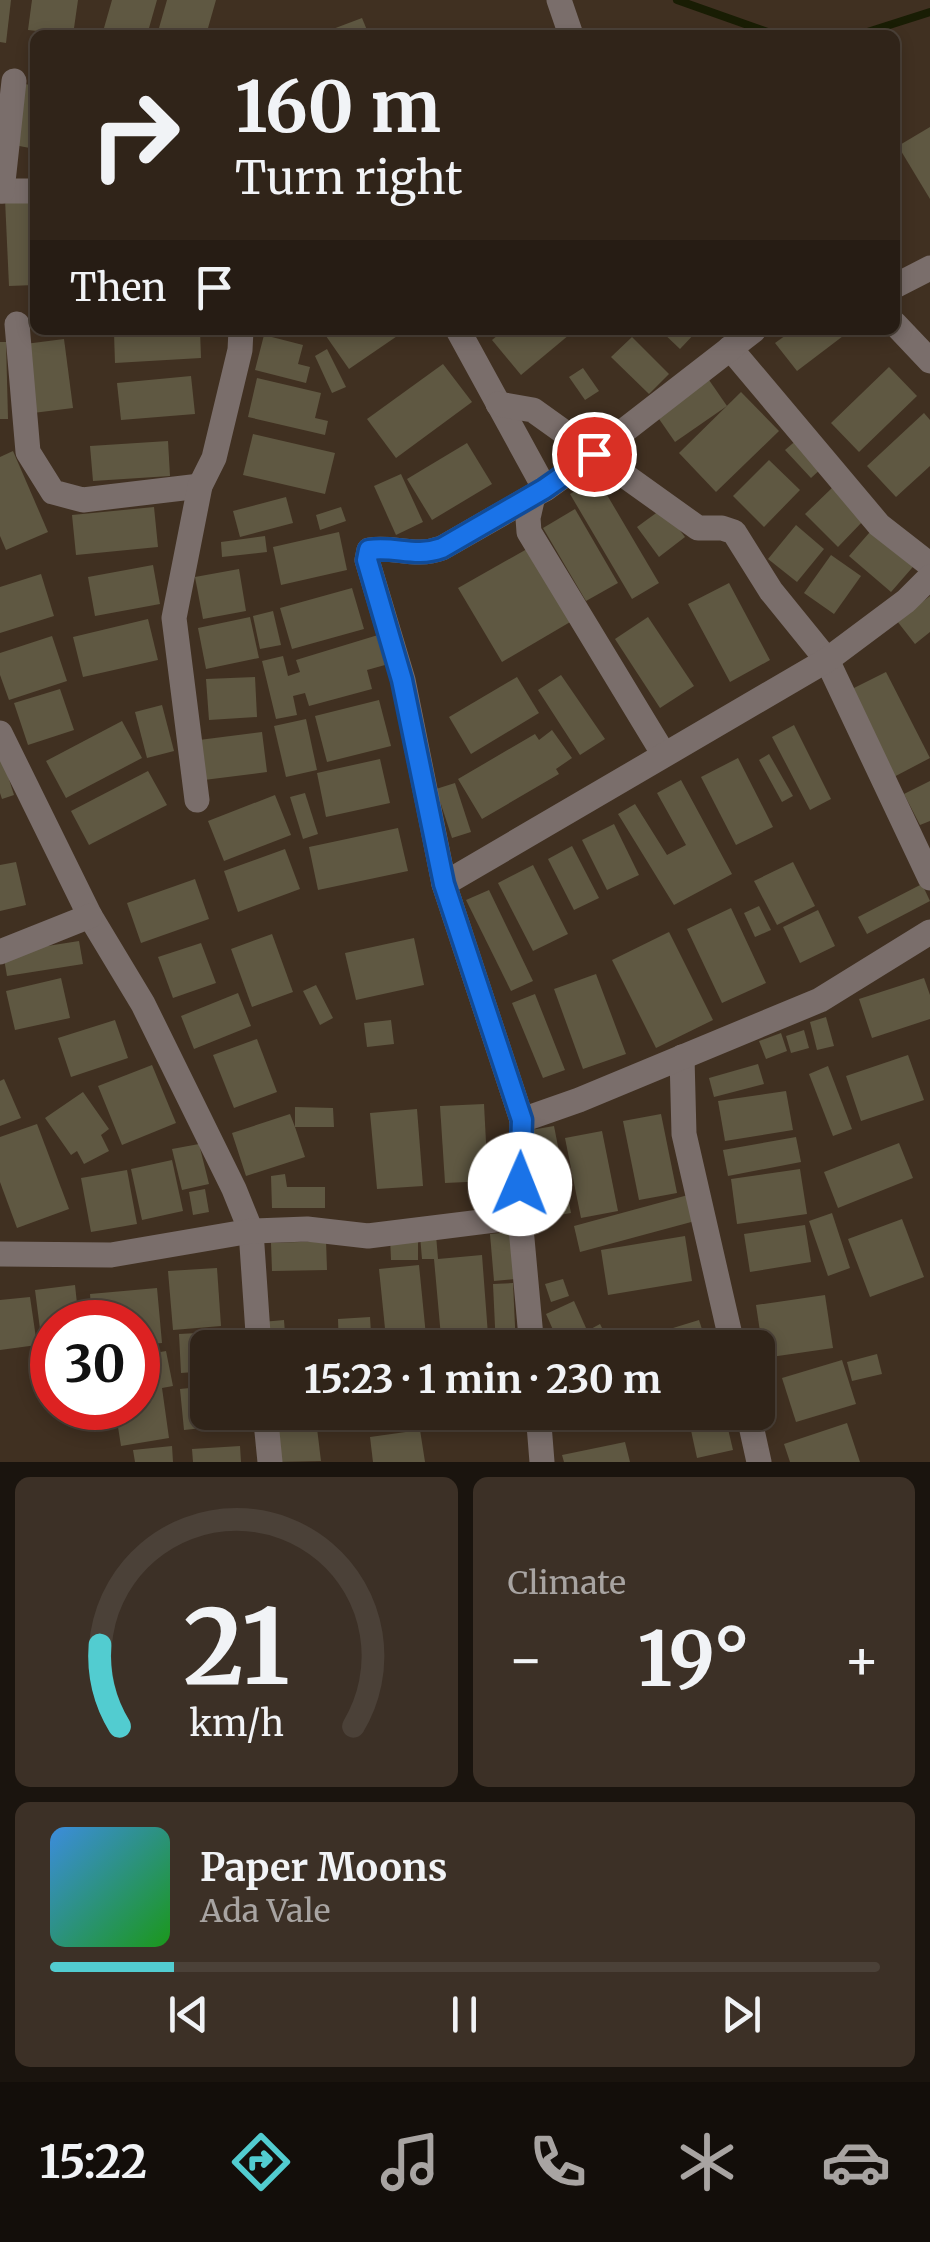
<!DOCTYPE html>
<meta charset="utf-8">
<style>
body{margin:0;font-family:Merriweather,serif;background:#3c3026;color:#f1f3f6;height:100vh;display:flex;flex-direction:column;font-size:38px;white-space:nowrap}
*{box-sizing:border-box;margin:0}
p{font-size:32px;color:#a8a4a2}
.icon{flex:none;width:55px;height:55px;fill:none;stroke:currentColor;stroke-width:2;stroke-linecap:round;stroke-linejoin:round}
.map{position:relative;height:1462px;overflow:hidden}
.drawer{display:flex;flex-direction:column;gap:15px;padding:15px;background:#1a140e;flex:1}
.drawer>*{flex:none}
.banner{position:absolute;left:30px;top:30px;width:870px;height:305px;border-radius:15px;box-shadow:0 5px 15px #0003,0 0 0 2px #4b4138;background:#302419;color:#f1f3f6;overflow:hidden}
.speed{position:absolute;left:30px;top:1300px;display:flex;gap:20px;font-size:50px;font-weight:700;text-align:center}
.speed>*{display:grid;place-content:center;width:130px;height:130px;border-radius:50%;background:#302419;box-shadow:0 5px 15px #0003,0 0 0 2px #4b4138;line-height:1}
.speed .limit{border:15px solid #d22;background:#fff;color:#111}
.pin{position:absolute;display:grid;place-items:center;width:85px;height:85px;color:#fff;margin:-42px;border:5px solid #fff;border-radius:50%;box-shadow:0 2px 10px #0007}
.me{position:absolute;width:110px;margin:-55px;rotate:1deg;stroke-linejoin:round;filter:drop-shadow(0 0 8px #0008)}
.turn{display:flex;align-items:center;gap:35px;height:210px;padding:0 40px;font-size:45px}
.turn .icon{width:130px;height:130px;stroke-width:2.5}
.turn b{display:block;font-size:70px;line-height:85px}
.then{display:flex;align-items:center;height:95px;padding:0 40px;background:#0003;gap:20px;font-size:38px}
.big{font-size:75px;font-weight:700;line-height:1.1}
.drawer .widget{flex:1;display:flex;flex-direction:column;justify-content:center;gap:15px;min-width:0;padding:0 35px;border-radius:15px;background:#3c3026}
.drawer .dial{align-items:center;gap:0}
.dial svg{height:260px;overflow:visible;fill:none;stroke:#4b4138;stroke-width:7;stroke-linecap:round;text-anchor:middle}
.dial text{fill:#f1f3f6;stroke:none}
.song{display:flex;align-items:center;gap:30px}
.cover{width:120px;height:120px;border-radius:15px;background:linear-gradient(135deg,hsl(210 70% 55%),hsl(120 70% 35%))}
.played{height:10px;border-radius:5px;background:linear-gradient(90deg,#52ccd0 15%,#4b4138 15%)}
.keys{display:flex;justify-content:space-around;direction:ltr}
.heat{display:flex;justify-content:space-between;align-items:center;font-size:55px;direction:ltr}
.drawer .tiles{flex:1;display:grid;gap:15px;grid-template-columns:1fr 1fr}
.widget:last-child{grid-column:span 2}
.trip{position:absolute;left:190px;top:1330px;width:585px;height:100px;border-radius:15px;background:#302419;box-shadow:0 5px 15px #0003,0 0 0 2px #4b4138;font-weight:700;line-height:100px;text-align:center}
.dock{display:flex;height:160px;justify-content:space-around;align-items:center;background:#130e0a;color:#a8a4a2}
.dock .icon{width:70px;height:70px}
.dock .current{color:#52ccd0}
.dock b{font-size:45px;color:#f1f3f6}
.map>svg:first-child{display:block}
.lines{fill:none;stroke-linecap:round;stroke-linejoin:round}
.stream{stroke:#191d04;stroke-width:8}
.building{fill:#5f5842}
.minor{stroke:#7a6e6b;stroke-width:25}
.route-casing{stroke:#114b97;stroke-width:25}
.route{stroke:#1a73e8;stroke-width:18}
</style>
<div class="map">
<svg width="930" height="1462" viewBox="0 0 930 1462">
<rect width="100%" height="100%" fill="#403021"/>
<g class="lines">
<!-- stream -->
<g class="stream">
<path d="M677,0L776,35"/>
<path d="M858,35L930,12"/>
</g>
</g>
<!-- building -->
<g class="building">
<path d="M0,0H11L6,43L0,42Z"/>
<path d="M32,0H78L73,35L28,30Z"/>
<path d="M112,0H157L147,35H102Z"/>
<path d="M167,0H216L206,35H157Z"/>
<path d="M362,18L369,35H317Z"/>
<path d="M25,84L35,86V149L14,145Z"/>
<path d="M930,127V199L898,146Z"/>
<path d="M35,198V285L9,286L5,199Z"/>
<path d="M200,330L201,358L115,363L114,333Z"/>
<path d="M335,330H406L349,369L326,336Z"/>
<path d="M504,330H575L521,375L492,340Z"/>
<path d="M660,330H698L680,349Z"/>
<path d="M793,330H851L797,371L775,343Z"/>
<path d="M264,335L303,345L298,364L310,367L306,383L255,370Z"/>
<path d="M632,337L669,374L649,394L611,357Z"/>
<path d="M64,339L73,408L33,413L25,344Z"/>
<path d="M0,342H6L8,419H0Z"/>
<path d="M327,349L346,387L332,393L315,356Z"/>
<path d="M443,364L472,402L396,458L367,419Z"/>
<path d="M889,367L917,396L859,452L831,423Z"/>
<path d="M583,368L599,391L585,400L569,377Z"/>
<path d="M191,376L195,414L121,420L117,383Z"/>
<path d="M257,378L321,393L315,418L328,421L325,435L248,417Z"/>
<path d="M709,380L727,406L675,442L657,416Z"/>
<path d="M741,392L779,431L716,492L679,453Z"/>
<path d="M924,413L930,420V466L896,497L867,466Z"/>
<path d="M253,434L335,453L325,494L243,475Z"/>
<path d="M799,438L824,466L811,478L785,450Z"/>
<path d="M168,441L170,476L93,481L90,446Z"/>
<path d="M467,443L492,484L432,520L407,479Z"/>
<path d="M13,451L48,532L6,550L0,536V457Z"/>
<path d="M769,460L800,490L764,527L733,496Z"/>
<path d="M401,474L423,522L396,535L374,486Z"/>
<path d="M597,478L659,583L632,599L570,494Z"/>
<path d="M833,487L865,519L838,547L805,514Z"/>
<path d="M286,497L293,523L240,537L233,511Z"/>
<path d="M154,507L158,547L76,555L72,515Z"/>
<path d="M341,507L346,521L320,530L316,515Z"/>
<path d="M663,508L685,537L659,557L637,527Z"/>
<path d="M575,509L618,583L586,601L543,528Z"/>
<path d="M796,525L824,549L797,582L768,559Z"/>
<path d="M876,525L918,561L891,592L849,556Z"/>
<path d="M339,532L347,570L281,585L273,547Z"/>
<path d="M265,536L267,552L222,557L221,542Z"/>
<path d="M534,545L577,618L502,662L458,588Z"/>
<path d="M831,555L861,576L834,614L804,593Z"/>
<path d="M153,565L160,604L95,616L88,577Z"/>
<path d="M239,569L246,611L203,619L195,577Z"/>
<path d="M41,574L54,616L0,633V587Z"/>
<path d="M729,583L770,660L730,682L688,604Z"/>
<path d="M352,588L364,629L292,649L280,608Z"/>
<path d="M930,596V632L915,644L897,621Z"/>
<path d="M273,611L281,645L260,649L253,616Z"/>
<path d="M250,617L259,658L206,669L198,628Z"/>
<path d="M648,617L694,686L660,708L615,639Z"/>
<path d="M148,619L158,660L83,677L73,637Z"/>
<path d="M378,635L385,665L367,670L372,689L309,706L305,693L293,696L297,715L276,719L262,661L283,656L288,676L300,672L296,660Z"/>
<path d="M52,636L67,681L9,700L0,675V653Z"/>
<path d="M886,672L930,758L890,779L846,692Z"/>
<path d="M561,675L605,739L580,755L538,690Z"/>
<path d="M255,677L257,717L209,720L206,679Z"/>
<path d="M517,677L539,713L471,754L449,717Z"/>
<path d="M60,689L74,730L28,745L14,703Z"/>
<path d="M379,700L391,746L327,762L315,716Z"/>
<path d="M162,705L174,751L147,758L135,712Z"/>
<path d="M306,719L317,770L286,777L274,726Z"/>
<path d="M122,721L142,758L66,798L46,761Z"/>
<path d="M794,725L831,799L810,810L772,737Z"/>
<path d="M552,730L572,758L556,769L559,774L482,819L458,779L535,734L539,740Z"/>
<path d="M262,732L267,772L204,780L199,740Z"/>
<path d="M0,751L14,795L2,799L0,793Z"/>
<path d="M769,754L793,796L782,802L759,760Z"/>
<path d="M738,758L773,827L736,845L701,777Z"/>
<path d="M380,759L390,803L326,817L317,773Z"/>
<path d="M148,771L167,805L89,845L71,811Z"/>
<path d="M681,780L732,874L674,905L618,814L635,804L667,855L686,845L657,793Z"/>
<path d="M930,781V821L920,825L904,794Z"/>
<path d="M455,783L471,832L452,838L436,789Z"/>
<path d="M305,793L318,834L303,839L290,797Z"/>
<path d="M275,795L291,835L224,861L208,821Z"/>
<path d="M614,824L639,875L607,890L582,840Z"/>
<path d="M398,828L408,871L318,890L309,847Z"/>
<path d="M572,846L599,898L574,910L548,859Z"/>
<path d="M285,849L300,889L238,912L224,871Z"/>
<path d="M16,862L26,905L0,911V865Z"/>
<path d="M793,862L815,906L777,925L754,881Z"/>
<path d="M533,865L568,934L533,951L498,883Z"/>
<path d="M195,879L209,919L141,943L127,903Z"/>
<path d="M922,884L930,901L867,934L858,917Z"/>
<path d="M489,890L533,981L511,991L466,900Z"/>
<path d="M759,906L771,930L755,937L744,913Z"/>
<path d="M731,908L766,983L722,1003L687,929Z"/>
<path d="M818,910L835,946L800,963L783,927Z"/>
<path d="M669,932L713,1020L656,1048L612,960Z"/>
<path d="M272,934L293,992L252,1007L231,949Z"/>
<path d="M414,938L424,985L356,1000L345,953Z"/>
<path d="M79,941L83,964L7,976L3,953Z"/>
<path d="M201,943L216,983L173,998L158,957Z"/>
<path d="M596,974L626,1054L583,1069L554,989Z"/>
<path d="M61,978L70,1018L15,1030L6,991Z"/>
<path d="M924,978L930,995V1019L872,1038L859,999Z"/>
<path d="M316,985L333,1018L320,1025L303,991Z"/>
<path d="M238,993L251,1026L194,1049L181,1016Z"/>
<path d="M535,994L565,1070L543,1078L512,1003Z"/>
<path d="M826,1017L834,1046L817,1050L810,1022Z"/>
<path d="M115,1020L128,1058L71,1077L58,1038Z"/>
<path d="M391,1020L394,1044L367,1047L364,1023Z"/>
<path d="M804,1030L809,1048L791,1053L786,1036Z"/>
<path d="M781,1033L787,1051L766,1059L759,1041Z"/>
<path d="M257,1039L277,1092L234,1108L213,1055Z"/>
<path d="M908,1055L924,1100L861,1121L846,1076Z"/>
<path d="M758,1064L764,1084L714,1097L709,1078Z"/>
<path d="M152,1065L176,1123L122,1145L98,1086Z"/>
<path d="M828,1066L852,1129L833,1136L809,1074Z"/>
<path d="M4,1079L21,1118L0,1126V1081Z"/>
<path d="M786,1091L793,1130L725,1141L718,1101Z"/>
<path d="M83,1092L109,1129L101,1135L109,1151L84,1164L77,1151L71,1155L45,1118Z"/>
<path d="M484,1104L488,1181L445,1183L440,1106Z"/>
<path d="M295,1107L333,1108L334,1127H295L305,1157L246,1176L232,1133L290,1114L295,1127Z"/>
<path d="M417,1109L423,1186L377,1189L370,1113Z"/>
<path d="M661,1114L677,1193L639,1200L623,1121Z"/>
<path d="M37,1124L69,1209L17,1228L0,1182V1137Z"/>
<path d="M554,1126L571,1213L547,1217L531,1130Z"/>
<path d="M602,1131L618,1211L581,1218L565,1138Z"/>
<path d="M796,1137L801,1162L728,1176L723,1150Z"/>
<path d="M899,1143L913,1178L838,1208L824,1172Z"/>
<path d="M199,1144L209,1184L182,1190L172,1149Z"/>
<path d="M172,1160L183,1211L142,1220L131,1169Z"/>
<path d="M800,1169L807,1214L737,1224L731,1179Z"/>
<path d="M127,1170L137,1224L91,1232L81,1178Z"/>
<path d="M285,1174L287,1187H325V1208H272L271,1176Z"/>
<path d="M205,1189L209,1212L193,1215L189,1192Z"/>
<path d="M688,1195L695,1221L580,1252L574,1226Z"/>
<path d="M832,1213L850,1268L828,1276L809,1221Z"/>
<path d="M902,1219L924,1277L870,1297L848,1239Z"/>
<path d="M805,1225L811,1262L750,1272L744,1234Z"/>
<path d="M510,1232L515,1279L494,1281L490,1234Z"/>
<path d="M436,1235L438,1259L482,1255L489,1348H442L434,1259H422L420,1236Z"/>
<path d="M390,1236H418V1260H391Z"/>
<path d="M685,1236L692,1281L608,1295L601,1250Z"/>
<path d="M326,1241L327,1270L272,1271L271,1243Z"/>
<path d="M419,1265L427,1346L387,1348L379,1269Z"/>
<path d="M217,1268L221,1326L173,1330L168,1271Z"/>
<path d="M563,1279L569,1296L551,1302L545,1284Z"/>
<path d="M513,1283L516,1348H496L493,1284Z"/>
<path d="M75,1285L79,1322H52V1367L45,1368L35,1290Z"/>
<path d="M157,1288L162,1343L138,1345V1322H92L90,1294Z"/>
<path d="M825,1295L833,1348L764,1358L756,1305Z"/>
<path d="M30,1297L37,1345L0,1350V1300Z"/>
<path d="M574,1301L586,1328L558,1341L546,1314Z"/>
<path d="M370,1317L372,1348H339L338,1319Z"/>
<path d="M284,1320L286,1348H264L262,1322Z"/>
<path d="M699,1320L708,1348H651L647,1336Z"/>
<path d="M600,1324L612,1348H556Z"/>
<path d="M254,1330L255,1348H208V1371L181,1373L179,1334Z"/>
<path d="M166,1351L173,1386L162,1388L169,1438L121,1446L115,1408H138V1356Z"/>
<path d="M877,1354L882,1374L852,1381L847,1362Z"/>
<path d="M842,1360L856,1404L796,1422L782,1378Z"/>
<path d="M208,1386V1412H249L250,1423L184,1430L180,1389Z"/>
<path d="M270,1412H315L321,1461L276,1462Z"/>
<path d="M444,1412H486L487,1423L445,1426Z"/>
<path d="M687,1412H724L733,1450L697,1458Z"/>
<path d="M847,1423L860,1462H790L784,1444Z"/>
<path d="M420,1430L425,1462H373L370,1437Z"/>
<path d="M625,1442L630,1462H564L562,1455Z"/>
<path d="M172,1446L173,1462H135L133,1450Z"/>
<path d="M240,1446L241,1462H193L192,1449Z"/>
</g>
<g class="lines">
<!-- minor -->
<g class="minor">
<path d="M559,0L571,35"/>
<path d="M0,191H35"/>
<path d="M2,191L14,81"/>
<path d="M895,286L930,268"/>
<path d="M17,324L28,452L53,492L83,500L200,486"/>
<path d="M895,324L930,361"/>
<path d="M458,330L545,489"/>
<path d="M730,348L879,525L930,565"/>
<path d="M498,404L533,410L698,528H722L734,532L771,591L827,660L930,878"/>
<path d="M533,496L528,518L529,532L663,753"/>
<path d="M0,733L90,916L143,1004L234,1189L251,1231L259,1348"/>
<path d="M197,800L174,618L200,486L214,458L240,350L241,330"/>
<path d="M444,884L827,660L906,601L930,577"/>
<path d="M0,952L90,916"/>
<path d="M682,1057L684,1134L733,1348"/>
<path d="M522,1120L444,884L403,680L367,560L369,550C397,546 414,558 442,548L545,489L594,454L754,330"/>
<path d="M0,1254L111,1255L251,1231L307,1229L368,1236L520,1217"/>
<path d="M532,1348L520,1217L522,1120L579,1100L820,1000L930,932"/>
<path d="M265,1412L270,1462"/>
<path d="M538,1412L542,1462"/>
<path d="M748,1412L759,1462"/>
</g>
</g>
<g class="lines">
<!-- route casing -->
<g class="route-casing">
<path id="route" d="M520,1184L522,1120L444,884L402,680L367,560L369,550C397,546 414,558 442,548L544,489L594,454"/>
</g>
<!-- route -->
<use href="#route" class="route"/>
</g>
</svg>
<div class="speed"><div class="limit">30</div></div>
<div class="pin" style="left:594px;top:454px;background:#d93025"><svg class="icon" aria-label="arrive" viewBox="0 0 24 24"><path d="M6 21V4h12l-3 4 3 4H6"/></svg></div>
<svg class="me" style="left:520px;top:1184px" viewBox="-20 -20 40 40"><circle r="19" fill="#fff"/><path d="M0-13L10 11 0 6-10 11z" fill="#1a73e8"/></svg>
<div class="trip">15:23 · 1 min · 230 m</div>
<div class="banner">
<div class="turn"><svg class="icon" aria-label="right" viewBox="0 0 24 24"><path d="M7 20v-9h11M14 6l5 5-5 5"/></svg><div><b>160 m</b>Turn right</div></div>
<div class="then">Then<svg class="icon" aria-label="arrive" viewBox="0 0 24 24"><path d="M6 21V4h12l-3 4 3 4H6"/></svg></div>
</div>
</div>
<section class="drawer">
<div class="tiles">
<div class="widget dial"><svg viewBox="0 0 100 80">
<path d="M14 69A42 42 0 1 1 86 69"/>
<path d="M14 69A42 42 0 0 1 8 44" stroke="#52ccd0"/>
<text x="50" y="56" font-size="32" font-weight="700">21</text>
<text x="50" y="72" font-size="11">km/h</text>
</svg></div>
<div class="widget"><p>Climate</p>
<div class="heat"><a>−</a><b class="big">19°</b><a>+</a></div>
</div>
<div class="widget">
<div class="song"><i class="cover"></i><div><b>Paper Moons</b><p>Ada Vale</p></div></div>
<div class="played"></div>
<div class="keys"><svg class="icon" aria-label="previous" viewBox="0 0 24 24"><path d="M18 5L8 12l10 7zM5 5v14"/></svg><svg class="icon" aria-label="pause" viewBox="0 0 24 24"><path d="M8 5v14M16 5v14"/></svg><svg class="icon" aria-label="next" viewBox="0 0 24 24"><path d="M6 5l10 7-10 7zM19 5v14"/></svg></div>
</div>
</div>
</section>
<nav class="dock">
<b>15:22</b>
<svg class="icon current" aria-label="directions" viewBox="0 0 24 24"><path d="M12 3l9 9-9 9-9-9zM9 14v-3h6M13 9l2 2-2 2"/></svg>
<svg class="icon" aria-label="music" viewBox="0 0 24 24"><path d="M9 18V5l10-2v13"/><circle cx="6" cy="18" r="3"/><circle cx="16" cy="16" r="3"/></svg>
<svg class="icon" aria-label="phone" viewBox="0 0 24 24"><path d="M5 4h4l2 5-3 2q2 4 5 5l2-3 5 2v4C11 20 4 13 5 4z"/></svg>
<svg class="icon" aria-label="climate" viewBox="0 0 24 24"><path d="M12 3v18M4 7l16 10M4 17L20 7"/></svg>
<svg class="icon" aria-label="car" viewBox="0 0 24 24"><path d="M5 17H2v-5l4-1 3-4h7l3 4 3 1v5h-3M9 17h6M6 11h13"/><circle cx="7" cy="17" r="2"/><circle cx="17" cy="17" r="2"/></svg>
</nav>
